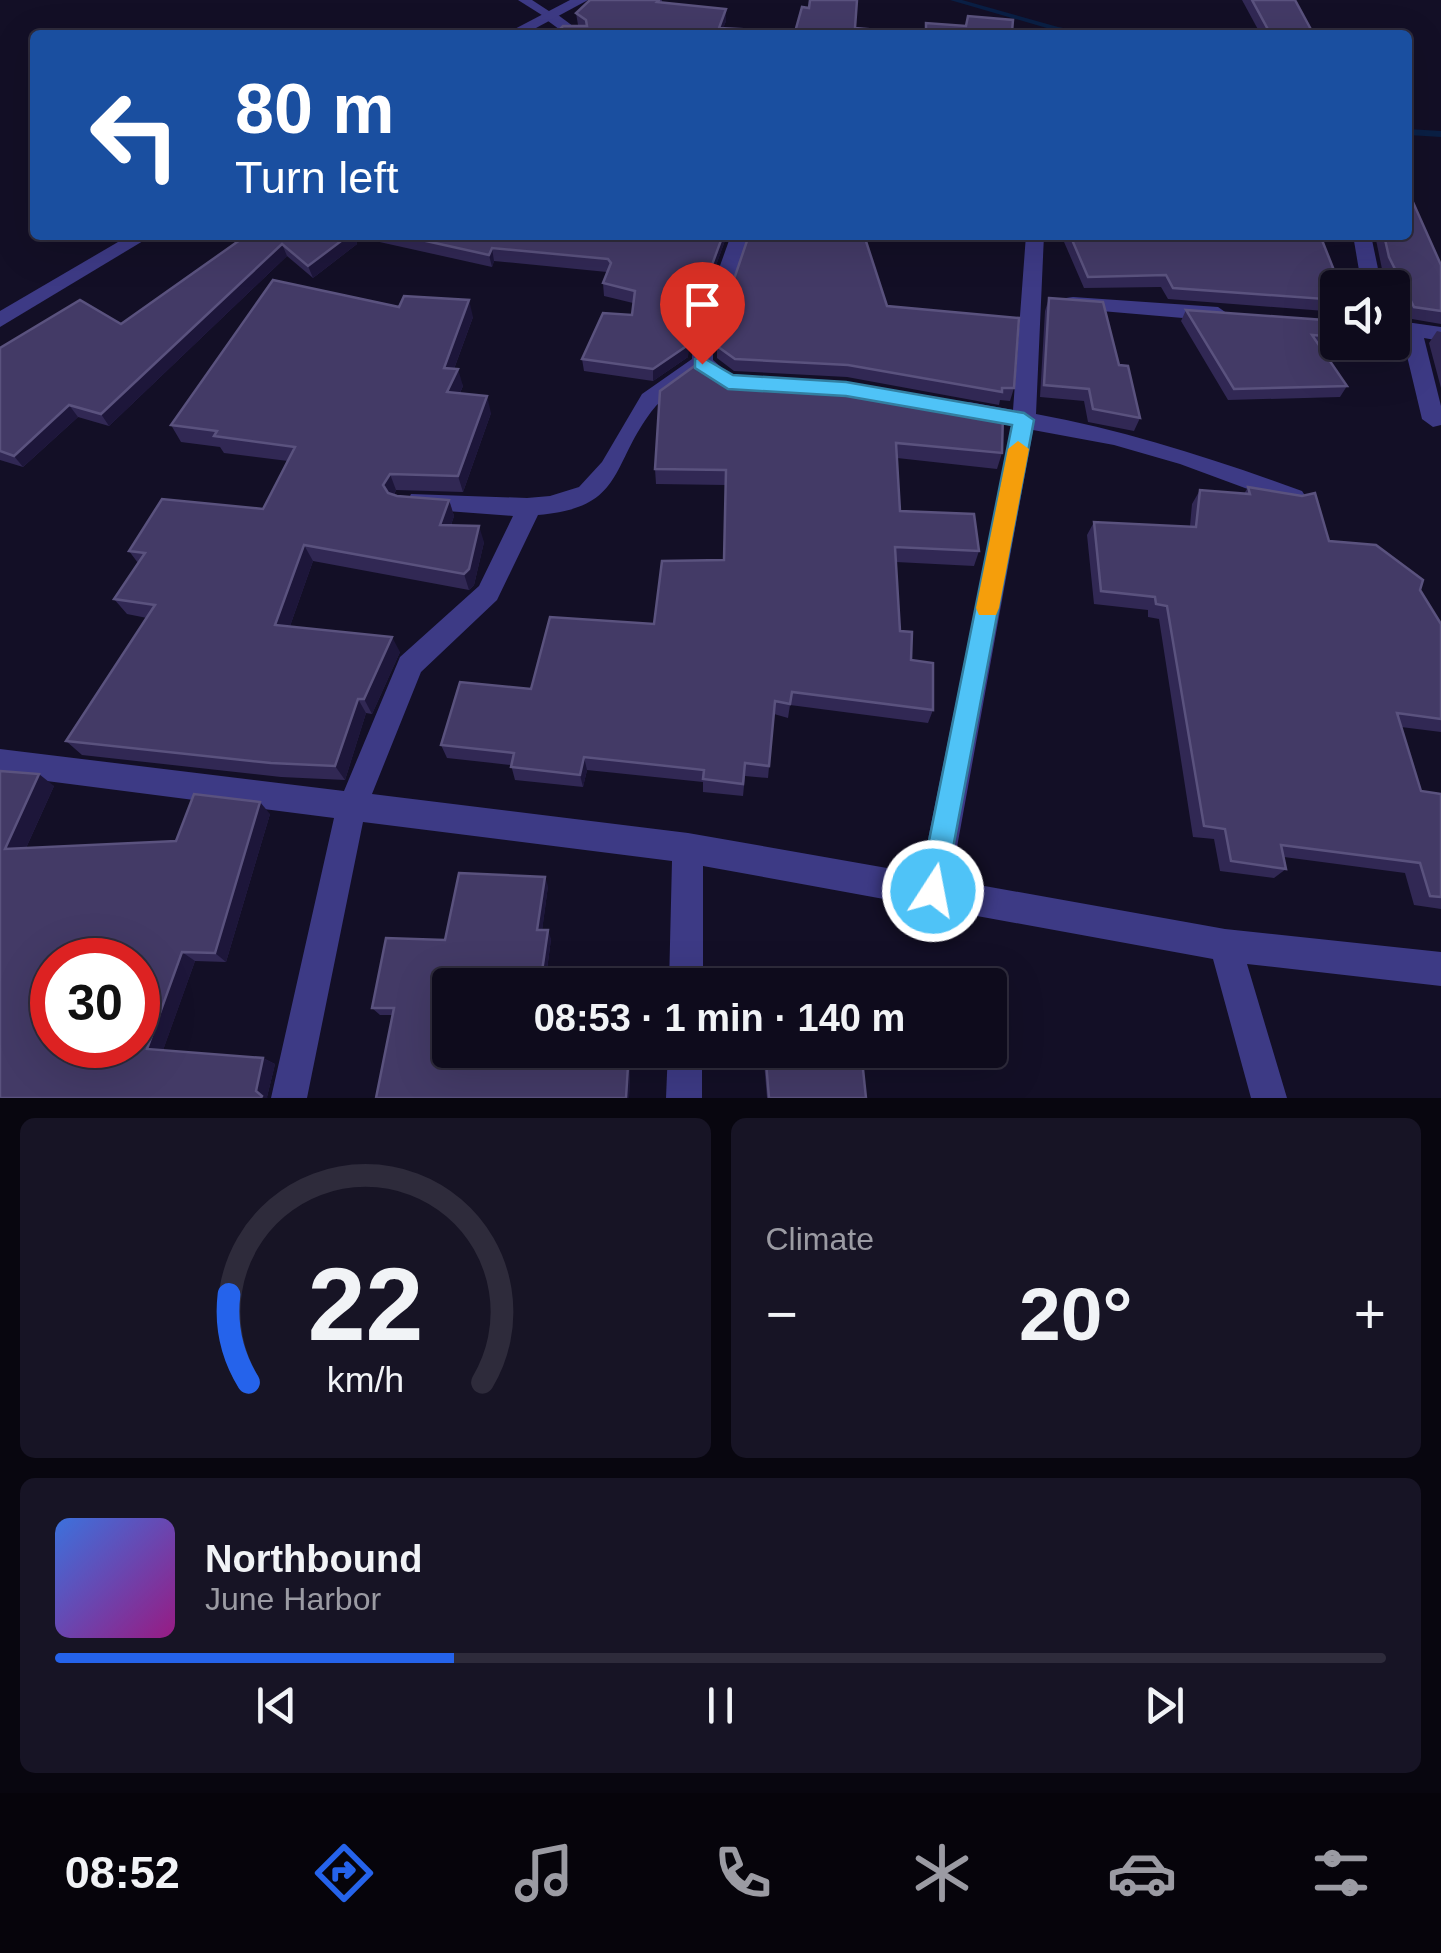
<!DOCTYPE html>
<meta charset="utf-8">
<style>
body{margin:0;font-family:Arial,sans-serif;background:#171425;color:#f1f3f6;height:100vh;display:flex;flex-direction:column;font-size:38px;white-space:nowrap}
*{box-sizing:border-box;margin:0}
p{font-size:32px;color:#9b9ba3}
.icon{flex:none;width:55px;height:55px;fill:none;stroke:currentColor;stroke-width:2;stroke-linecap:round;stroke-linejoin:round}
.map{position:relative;height:1098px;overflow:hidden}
.panel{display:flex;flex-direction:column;gap:20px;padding:20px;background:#08060f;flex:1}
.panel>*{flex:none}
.guide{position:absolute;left:30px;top:30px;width:1382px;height:210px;border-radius:10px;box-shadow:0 10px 40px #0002,0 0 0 2px #2e2b3b;background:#1a4fa0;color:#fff;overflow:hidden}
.fabs{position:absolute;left:1320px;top:270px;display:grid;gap:20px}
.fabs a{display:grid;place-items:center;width:90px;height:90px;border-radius:10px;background:#0e0b1c;box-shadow:0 10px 40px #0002,0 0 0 2px #2e2b3b;font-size:50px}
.speed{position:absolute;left:30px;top:938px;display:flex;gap:20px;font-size:50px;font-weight:700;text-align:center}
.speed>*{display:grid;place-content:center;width:130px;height:130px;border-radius:50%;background:#0e0b1c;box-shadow:0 10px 40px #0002,0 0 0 2px #2e2b3b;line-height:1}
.speed .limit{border:15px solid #d22;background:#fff;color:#111}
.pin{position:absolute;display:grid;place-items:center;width:85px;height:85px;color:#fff;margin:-102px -42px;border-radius:50% 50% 50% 0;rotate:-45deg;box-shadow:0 0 10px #0007}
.pin .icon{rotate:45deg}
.me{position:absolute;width:110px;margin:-55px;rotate:11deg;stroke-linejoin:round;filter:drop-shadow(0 0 8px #0008)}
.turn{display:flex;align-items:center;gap:35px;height:210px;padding:0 40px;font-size:45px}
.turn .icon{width:130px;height:130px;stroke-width:2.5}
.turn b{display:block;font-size:70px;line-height:85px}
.big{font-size:75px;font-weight:600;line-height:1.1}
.panel .tile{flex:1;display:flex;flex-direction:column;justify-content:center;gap:15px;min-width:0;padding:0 35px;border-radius:15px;background:#171425}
.panel .dial{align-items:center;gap:0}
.dial svg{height:260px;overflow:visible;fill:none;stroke:#2e2b3b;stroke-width:7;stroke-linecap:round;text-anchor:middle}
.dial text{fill:#f1f3f6;stroke:none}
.song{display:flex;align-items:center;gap:30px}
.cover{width:120px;height:120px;border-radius:15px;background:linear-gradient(135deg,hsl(220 70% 55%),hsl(310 70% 35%))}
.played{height:10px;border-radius:5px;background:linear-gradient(90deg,#2563eb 30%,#2e2b3b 30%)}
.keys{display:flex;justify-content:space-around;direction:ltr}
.heat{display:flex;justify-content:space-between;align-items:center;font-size:55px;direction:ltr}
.panel .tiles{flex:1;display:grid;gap:20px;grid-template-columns:1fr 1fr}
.tile:last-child{grid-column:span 2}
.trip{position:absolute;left:432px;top:968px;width:575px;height:100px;border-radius:10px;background:#0e0b1c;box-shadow:0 10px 40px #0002,0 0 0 2px #2e2b3b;font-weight:600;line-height:100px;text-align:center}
.menu{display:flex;height:160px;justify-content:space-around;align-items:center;background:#06040b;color:#9b9ba3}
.menu .icon{width:70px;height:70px}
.menu .on{color:#2563eb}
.menu b{font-size:45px;color:#f1f3f6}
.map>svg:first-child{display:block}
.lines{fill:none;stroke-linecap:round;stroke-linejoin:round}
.stream{fill:#0a1f44;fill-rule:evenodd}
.service{fill:#3d3a85;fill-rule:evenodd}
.minor{fill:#3d3a85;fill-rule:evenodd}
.tertiary{fill:#3d3a85;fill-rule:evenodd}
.wall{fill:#312854}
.shaded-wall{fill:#1d163a}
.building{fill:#433a66;stroke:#5a527e;stroke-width:2.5;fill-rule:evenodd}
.route{fill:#4fc3f7;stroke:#337fa1;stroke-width:2.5}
.slow{fill:#f59e0b}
</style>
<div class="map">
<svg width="1441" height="1098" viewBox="0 0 1441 1098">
<rect width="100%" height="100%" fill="#130f26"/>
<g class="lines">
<!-- stream -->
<g class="stream">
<path d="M950,0H962L1058,27L1100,35H1081L1057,31Z"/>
<path d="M1408,129L1441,131V137L1408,135Z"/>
</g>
<!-- service -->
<path class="service" d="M518,0H532L555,15L545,17Z"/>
<!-- minor -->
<g class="minor">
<path d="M544,12H554L585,35H567L544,18Z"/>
<path d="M731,235H749L713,341V360L737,381L734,386H718L701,373C683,383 664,395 651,412C610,467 624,508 538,515L497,600L421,672L372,794L688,833L921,874L1012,426L961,416L958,410L969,402L1013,410L1026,235H1044L1036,414C1128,431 1214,459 1302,491L1306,497L1294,506L1180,464L1114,445L1033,430L951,880L1225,929L1441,952V986L1247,964L1287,1098H1251L1213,959L703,866V985H669L672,861L363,822L307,1098H271L334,818L0,775V749L344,791L400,657L479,586L513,516L420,509L411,506L408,500L411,494L527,498L550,496L579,487L602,462L642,394L692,359L693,341Z"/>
<path d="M1353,235H1371L1382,288H1362Z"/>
<path d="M1073,297L1218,307L1228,314L1218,321L1066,308V298Z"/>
<path d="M1392,320L1441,327V341L1424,338L1441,406V425L1433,427L1422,419L1402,335L1392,334Z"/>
<path d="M668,1050H702V1098H666Z"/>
</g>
<!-- tertiary -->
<g class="tertiary">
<path d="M570,0H588L523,35H503Z"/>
<path d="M130,235H153L0,327V311Z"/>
</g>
</g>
<!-- wall -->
<g class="wall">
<path d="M590,0H662V2L726,9V21L723,28L795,32L802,7L809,8L810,0H857L855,28L924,34L926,23L966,26L968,16L1013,20L1012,32L1033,35H554L563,26H579L578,25L576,13Z"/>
<path d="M1242,0H1295L1314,35H1261Z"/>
<path d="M229,235H354L357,244L313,278L287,256L109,426L78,417L23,467L0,460V348L121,324L240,240Z"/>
<path d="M373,235H727L689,340L688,357L653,381L584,371L582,359L632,315L633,303L604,296L603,283L607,272L494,261L492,267L375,241Z"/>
<path d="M1061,235H1320L1338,288V312L1168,299L1161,287L1084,288Z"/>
<path d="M1375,235H1408L1441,265V324L1406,318L1382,269Z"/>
<path d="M1049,298L1119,365L1140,418L1134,431L1088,422L1084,401L1040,397L1045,311Z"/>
<path d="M887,306L1014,388L1010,401L1000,400L999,405L847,377L734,371L717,358V329Z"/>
<path d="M399,307L473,317L454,369L463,386L460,393L491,413L463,492L396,490L394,495L449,500L454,516L451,525L484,542L474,585L469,590L313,561L290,626L400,652L372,714L366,713L345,780L281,777L82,755L66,741L147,618L127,614L114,599L138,563L129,551L263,509L288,461L224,453L220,447L181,442L171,425Z"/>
<path d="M1186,310L1338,321V342H1359L1354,350L1320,347L1347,386L1340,397L1228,400L1181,321Z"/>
<path d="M1437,331L1441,332V388L1429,343Z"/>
<path d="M728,377L1002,453L997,469L897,458L900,511L979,551L974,566L896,562L900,631L933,710L928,723L790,705L788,718L774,714L768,778L745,776L743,796L703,792V782L587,770L583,787L515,780L511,765L447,758L441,745L531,689L654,624L724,560L726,485L656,484L655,469Z"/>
<path d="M1248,487L1329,541L1420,590L1441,624V732L1401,727L1421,791L1441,794V909L1414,905L1405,873L1284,857L1286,869L1274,878L1220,871L1214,839L1193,837L1159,619L1148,617V610L1094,604L1087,535L1094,522L1190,526L1192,504L1200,490L1244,494Z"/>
<path d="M0,771L54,786L26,848L176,841L270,814L226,962L195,961L163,1050L263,1058L275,1064L267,1097L0,1098Z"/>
<path d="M548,886L542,930L551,939L545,985H450V1050H535L533,1067L628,1066L630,1072L629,1098H376L393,1015H380L372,1008L445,940Z"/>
<path d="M763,1050H861L866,1098H767Z"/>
</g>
<!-- shaded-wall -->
<g class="shaded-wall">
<path d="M726,9V21L721,35L719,28Z"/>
<path d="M349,235H354L357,244L313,278L308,266Z"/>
<path d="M723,235H727L689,340L688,357L653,381V369L689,327Z"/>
<path d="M282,244L287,256L109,426L101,414Z"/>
<path d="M492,248L494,261L492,267L489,255Z"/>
<path d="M469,300L473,317L448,385L444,368Z"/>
<path d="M458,369L463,386L452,409L447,392Z"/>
<path d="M487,396L491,413L463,492L458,476Z"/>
<path d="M69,405L78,417L23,467L14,456Z"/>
<path d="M390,474L396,490L390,502L383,485Z"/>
<path d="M449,500L454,516L445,542L440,525Z"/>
<path d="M479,526L484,542L474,585L469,590L464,574Z"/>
<path d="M304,545L313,561L285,640L275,625Z"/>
<path d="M392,637L400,652L372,714L364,699Z"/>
<path d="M358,699L366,713L345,780L335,766Z"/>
<path d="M584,757L587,770L583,787L580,775Z"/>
<path d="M39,774L54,786L21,859L5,849Z"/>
<path d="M260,802L270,814L226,962L215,953Z"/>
<path d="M545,877L548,886L541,939L537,930Z"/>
<path d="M548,930L551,939L545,985H540Z"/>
<path d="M182,952L195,961L161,1056L147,1049Z"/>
<path d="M530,1050H535L532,1073L528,1067Z"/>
<path d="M263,1058L275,1064L267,1097L268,1098H261L256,1091Z"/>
<path d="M628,1066L630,1072L629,1098H626Z"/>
</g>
<!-- building -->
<g class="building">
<path d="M590,0H659L657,2L726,9L719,28L795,32L802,7L809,8L810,0H857L855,28L926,34V23L966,26L968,16L1013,20L1012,32L1033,35H554L563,26H587L586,20L576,13Z"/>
<path d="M1252,0H1295L1314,35H1271Z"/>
<path d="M1408,191L1441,265V311L1414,307L1389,257L1384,235H1408Z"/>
<path d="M247,235H349L308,266L282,244L101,414L69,405L14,456L0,451V348L80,300L121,324Z"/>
<path d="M399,235H723L689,327L688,345L653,369L582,359L603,313L632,315L635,291L603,283L611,263L608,259L492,248L489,255Z"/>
<path d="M749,235H864L887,306L1019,318L1014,388H1002V392L848,365L735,359L717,346V329Z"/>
<path d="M1070,235H1320L1341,288H1338V300L1173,288L1166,275L1088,277Z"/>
<path d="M273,280L399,307L404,296L469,300L444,368L458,369L447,392L487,396L458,476L390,474L383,485L388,493L397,496L449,500L440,525L479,526L469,569L464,574L304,545L275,625L392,637L364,699H358L335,766L271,763L66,741L155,605L114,599L145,553L129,551L162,499L263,509L295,447L214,436L217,431L171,425Z"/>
<path d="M1049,298L1103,302L1119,365L1128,366L1140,418L1093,409L1089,389L1044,385Z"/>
<path d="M1186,310L1338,321V337L1312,335L1347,386L1234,389Z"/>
<path d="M700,362L728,377L848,385L1003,413L1002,453L896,443L900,511L974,514L979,551L895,547L900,631L912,632L911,660L933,663V710L792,692L790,704L775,701L769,766L745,763L743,784L703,779L704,770L584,757L580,775L511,767L514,753L441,745L460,682L531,689L550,617L654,624L662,561L724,560L726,470L655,469L660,391Z"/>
<path d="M1248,487L1302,496L1315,493L1329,541L1376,545L1423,580L1420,590L1441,624V719L1397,713L1421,791L1441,794V897L1430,896L1420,863L1281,845L1286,869L1231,861L1225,829L1204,826L1167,606L1156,604L1155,597L1101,591L1094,522L1196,527L1200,490L1250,494Z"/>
<path d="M0,771L39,774L5,849L176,841L194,794L260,802L215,953L182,952L147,1049L263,1058L256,1091L262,1096L261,1098H0ZM52,960H138V1045H52Z"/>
<path d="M459,873L545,877L537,930H548L540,985H450V1050H530L528,1067L628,1066L626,1098H376L394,1008H372L386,938L445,940Z"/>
<path d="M765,1050H861L866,1098H769Z"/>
</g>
<!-- route -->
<path class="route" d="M702,357L733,375L846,382L1024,413L1034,420L943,901L933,905L923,901L919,891L1012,425L846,396L728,389L695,368V359Z"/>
<!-- slow -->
<path class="slow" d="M1018,441L1029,449L999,608L996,615H979L976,608L1008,449Z"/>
</svg>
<div class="fabs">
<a><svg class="icon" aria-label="sound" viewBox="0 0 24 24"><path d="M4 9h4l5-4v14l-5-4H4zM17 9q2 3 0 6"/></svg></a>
</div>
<div class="speed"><div class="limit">30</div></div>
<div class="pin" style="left:702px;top:364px;background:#d93025"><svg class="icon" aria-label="arrive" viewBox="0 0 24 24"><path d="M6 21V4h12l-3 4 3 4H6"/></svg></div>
<svg class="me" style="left:933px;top:891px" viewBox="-20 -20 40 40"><circle r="17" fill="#4fc3f7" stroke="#fff" stroke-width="3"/><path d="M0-11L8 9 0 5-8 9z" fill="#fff"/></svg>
<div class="trip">08:53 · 1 min · 140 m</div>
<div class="guide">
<div class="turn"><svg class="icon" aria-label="left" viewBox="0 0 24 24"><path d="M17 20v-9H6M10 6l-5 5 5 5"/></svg><div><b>80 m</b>Turn left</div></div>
</div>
</div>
<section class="panel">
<div class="tiles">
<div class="tile dial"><svg viewBox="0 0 100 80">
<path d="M14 69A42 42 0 1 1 86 69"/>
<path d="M14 69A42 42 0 0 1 8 42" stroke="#2563eb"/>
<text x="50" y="56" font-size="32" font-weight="700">22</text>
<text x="50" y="72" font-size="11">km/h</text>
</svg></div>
<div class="tile"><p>Climate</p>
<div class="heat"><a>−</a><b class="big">20°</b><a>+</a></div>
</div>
<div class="tile">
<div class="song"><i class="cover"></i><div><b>Northbound</b><p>June Harbor</p></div></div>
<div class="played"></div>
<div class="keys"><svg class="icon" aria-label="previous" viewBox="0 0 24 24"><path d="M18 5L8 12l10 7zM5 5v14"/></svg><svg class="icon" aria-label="pause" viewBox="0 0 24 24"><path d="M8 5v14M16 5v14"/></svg><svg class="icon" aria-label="next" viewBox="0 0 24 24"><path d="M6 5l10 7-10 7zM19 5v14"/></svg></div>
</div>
</div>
</section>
<nav class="menu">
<b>08:52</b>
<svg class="icon on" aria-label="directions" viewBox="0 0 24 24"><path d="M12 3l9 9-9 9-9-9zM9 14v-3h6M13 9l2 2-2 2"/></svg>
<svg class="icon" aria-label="music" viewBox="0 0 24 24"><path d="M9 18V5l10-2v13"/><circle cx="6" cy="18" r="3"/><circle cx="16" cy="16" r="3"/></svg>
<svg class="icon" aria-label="phone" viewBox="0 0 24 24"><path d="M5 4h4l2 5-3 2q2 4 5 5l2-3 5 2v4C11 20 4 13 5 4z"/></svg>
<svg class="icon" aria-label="climate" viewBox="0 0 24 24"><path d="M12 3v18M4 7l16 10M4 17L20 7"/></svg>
<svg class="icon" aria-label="car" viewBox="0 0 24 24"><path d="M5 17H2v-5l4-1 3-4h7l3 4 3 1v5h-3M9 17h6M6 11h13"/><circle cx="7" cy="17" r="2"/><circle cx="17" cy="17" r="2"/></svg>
<svg class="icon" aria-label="filters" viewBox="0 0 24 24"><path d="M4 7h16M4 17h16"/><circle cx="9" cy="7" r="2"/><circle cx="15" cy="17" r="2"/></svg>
</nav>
